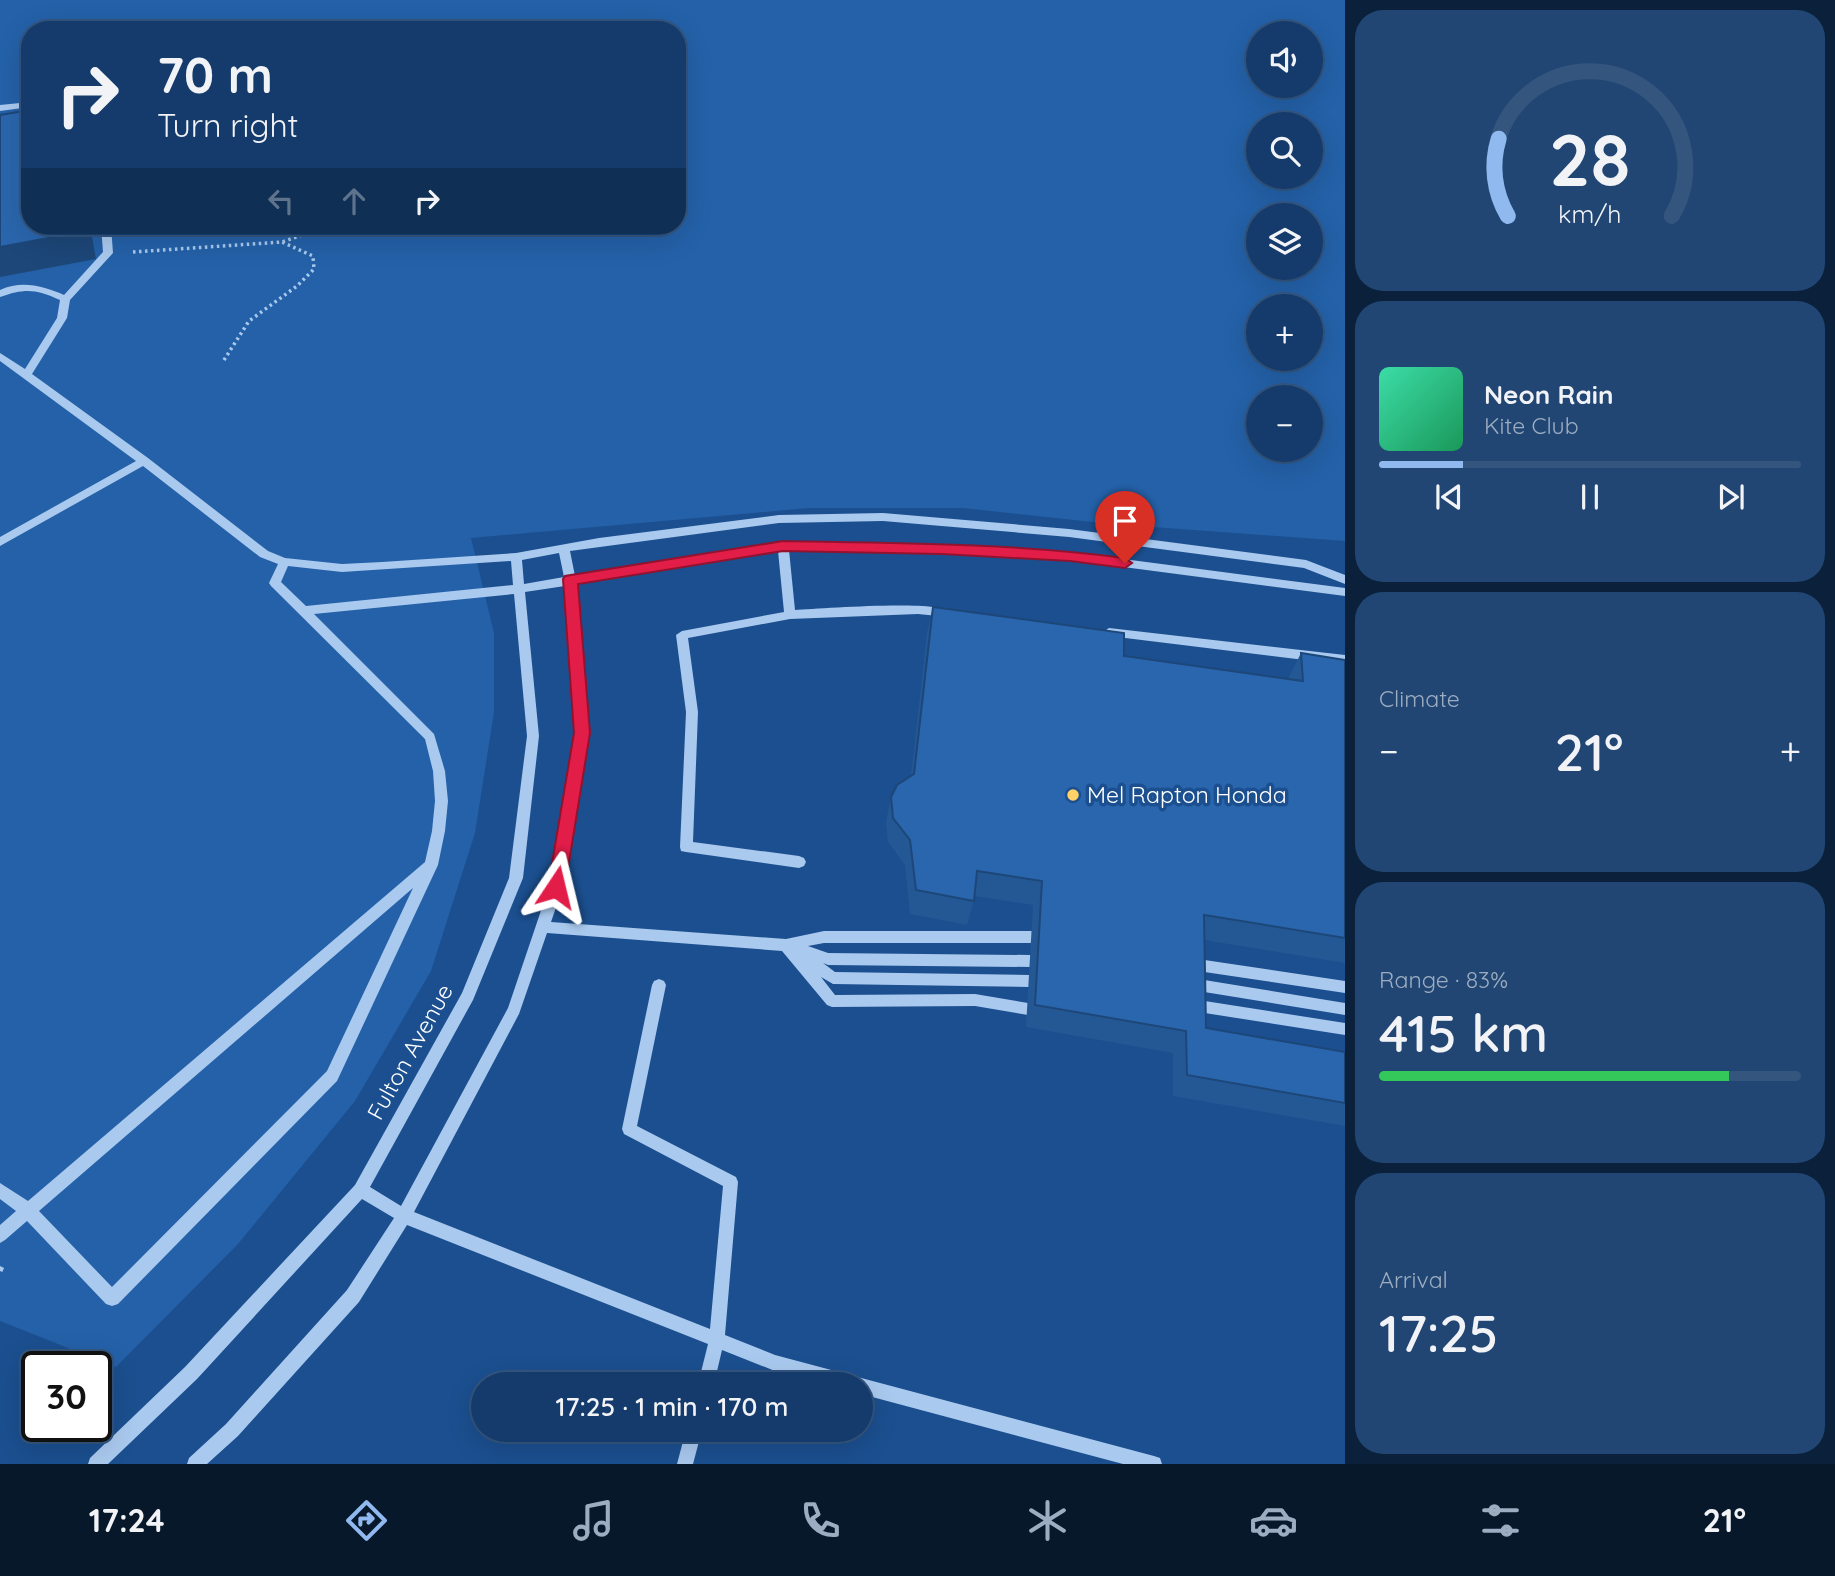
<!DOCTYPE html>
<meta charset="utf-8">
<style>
body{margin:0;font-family:Quicksand,sans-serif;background:#214673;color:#f1f3f6;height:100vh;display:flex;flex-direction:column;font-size:26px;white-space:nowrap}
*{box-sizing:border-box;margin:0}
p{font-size:23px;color:#9dadc1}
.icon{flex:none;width:38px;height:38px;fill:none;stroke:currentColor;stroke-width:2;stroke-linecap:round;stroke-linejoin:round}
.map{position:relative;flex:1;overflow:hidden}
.side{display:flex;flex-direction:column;gap:10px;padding:10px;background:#0b203b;width:490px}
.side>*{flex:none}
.guide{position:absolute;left:21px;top:21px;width:665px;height:214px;border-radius:28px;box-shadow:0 7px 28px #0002,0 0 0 2px #33557e;background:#143b6b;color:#f1f3f6;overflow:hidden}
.controls{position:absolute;left:1246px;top:21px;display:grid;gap:14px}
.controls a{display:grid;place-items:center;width:77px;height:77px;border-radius:50%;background:#143b6b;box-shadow:0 7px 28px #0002,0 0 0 2px #33557e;font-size:35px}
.speed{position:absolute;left:21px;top:1351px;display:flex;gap:14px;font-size:35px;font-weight:700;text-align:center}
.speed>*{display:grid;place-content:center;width:91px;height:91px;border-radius:50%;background:#143b6b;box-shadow:0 7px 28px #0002,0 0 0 2px #33557e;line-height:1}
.speed .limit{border:4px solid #111;border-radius:10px;background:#fff;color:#111}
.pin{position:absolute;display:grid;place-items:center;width:60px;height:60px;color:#fff;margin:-72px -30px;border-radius:50% 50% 50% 0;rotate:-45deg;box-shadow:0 0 7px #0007}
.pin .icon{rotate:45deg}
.me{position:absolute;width:77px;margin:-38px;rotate:10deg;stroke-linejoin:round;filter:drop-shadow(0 0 5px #0008)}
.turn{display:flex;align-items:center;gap:24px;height:147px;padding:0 21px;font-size:32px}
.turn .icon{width:91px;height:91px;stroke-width:2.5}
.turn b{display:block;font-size:49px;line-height:60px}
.lanes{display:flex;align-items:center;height:66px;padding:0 21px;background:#0003;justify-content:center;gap:35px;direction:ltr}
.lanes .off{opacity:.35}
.big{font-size:52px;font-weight:600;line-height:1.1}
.side .widget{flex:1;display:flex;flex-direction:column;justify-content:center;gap:10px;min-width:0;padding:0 24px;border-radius:28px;background:#214673}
.side .dial{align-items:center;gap:0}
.dial svg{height:182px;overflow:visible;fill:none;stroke:#33557e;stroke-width:7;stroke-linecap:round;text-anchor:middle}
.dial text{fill:#f1f3f6;stroke:none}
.song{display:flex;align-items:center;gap:21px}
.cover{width:84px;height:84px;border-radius:10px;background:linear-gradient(135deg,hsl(160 70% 55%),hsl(150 70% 35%))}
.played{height:7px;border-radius:4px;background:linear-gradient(90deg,#90b9f0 20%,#33557e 20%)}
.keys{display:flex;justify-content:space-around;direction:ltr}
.heat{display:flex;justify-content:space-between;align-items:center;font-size:38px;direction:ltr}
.charge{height:10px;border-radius:5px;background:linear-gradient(90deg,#34c759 83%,#33557e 0)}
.trip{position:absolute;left:471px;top:1372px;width:402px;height:70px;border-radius:35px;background:#143b6b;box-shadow:0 7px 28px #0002,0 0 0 2px #33557e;font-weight:600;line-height:70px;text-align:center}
.tabs{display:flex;height:112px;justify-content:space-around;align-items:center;background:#08182b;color:#9dadc1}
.tabs .icon{width:49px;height:49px}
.tabs .on{color:#90b9f0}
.tabs b{font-size:32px;color:#f1f3f6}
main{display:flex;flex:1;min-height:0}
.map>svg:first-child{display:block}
.green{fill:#2461a8;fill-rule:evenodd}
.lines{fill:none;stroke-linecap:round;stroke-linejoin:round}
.path-far1{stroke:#a9c9ee;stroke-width:3.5;stroke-dasharray:2.5 3.5;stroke-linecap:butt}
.path{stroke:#a9c9ee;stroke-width:5;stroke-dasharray:4.5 6;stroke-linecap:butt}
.minor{fill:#a9c9ee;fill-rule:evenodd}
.wall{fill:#245895}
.shaded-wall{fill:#1d4779}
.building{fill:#2a66ad;stroke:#1d4779;stroke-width:2}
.route{fill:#e11d48;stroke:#92132f;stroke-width:2}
.poi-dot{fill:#ffd166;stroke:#1b4f8f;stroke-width:2.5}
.labels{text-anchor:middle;stroke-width:7;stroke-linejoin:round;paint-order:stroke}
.poi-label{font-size:23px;fill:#fff;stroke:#1b4f8f;text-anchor:start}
.street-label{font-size:23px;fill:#fff;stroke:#1b4f8f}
</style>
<main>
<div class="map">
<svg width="1345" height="1464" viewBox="0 0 1345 1464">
<rect width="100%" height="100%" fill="#1b4f8f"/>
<!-- green -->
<path class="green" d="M0,0H1345V541L1111,524L963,508H809L471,538L494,633V712L475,833L431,971L355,1101L238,1244L116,1367L0,1321ZM30,30H677V226H30ZM1258,33H1311V86H1258ZM1258,124H1311V177H1258ZM1258,215H1311V268H1258ZM1258,306H1311V359H1258ZM1258,397H1311V450H1258Z"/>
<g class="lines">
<!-- path-far1 -->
<g class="path-far1">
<path d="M133,252L282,242L328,226"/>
<path d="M224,360L249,321L297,286L314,269L313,256L282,242"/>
</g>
<!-- path -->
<path class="path" d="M0,1271L4,1262"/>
<!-- minor -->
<g class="minor">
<path d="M30,102V107L0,111V105Z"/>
<path d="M101,226H111L113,253L70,300L67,318L32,374L148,458L268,551L285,558L342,564L382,562L516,553L599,538L779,515L883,513L1069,529L1306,560L1345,575V584L1304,568L1069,537L883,521L779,523L570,551L575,576L783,542L916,544L1070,552L1345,588V596L1070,560L916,552L789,550L795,610C821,609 940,599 954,613L948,617L918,614L790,619L688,638L698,712L693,842L799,856L804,858L806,862L804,866L799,868L686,852L681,851L680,847L686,712L676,635L682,631L784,612L778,551L576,584L588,733L563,887L551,922L786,939L824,931H1032L1037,933L1039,937L1037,941L1032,943H824L808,946L828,953L1030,955L1035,957L1037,961L1035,965L1030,967L828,965L823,963L835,972L1029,975L1034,977L1036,981L1034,985L1029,987L833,984L821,977L835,995L975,994L1028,1003L1033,1005L1035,1009L1033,1013L1028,1015L975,1006L832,1007L827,1005L782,951L547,933L519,1014L414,1212L710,1329L723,1186L624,1134L622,1129L652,985L654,981L659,979L664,981L666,985L637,1126L736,1177L738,1182L725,1335L775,1355L1154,1456L1160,1458L1162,1464H1123L861,1394V1384H826L775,1371L722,1350L714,1384H698L708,1344L407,1225L359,1302L238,1436L207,1464H187L189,1458L226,1424L347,1290L394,1218L362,1199L197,1379L108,1464H88L90,1458L185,1367L355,1185L462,993L509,878L527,736L514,594L314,614L434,734L445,771L448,801L445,831L438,865L337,1081L118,1304L112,1306L106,1304L27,1221L5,1240L0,1243V1225L16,1211L0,1199V1183L28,1201L425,862L432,831L435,801L433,771L425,739L271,586L269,583L278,564L260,557L143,466L0,546V537L136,461L0,361V353L25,369L57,318L60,300C36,289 25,288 0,297V290C22,280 43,286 64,295L103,252ZM559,553L564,577L524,584L522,560ZM511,561L513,585L306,606L281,582L288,566L342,572ZM565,586L576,733L549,887L508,1008L401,1206L370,1187L473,1000L523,878L539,736L525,592ZM413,888L327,1071L112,1287L39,1211Z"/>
<path d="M1109,628L1345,655V665L1109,636L1103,632Z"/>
<path d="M1191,958L1345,981V993L1191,970L1186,968L1184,964L1186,960Z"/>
<path d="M1192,978L1345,1003V1015L1192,990L1187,988L1185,984L1187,980Z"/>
<path d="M1192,999L1345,1023V1035L1192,1011L1187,1009L1185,1005L1187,1001Z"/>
<path d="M686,1430H702L693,1464H677Z"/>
</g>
</g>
<!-- wall -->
<path class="wall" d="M933,607L1124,656L1288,679L1301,653L1345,660V963L1204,940L1206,1028L1345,1052V1126L1173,1096V1053L1026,1027L1033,905L975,896L967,925L910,914L905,865L888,842L886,822L891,797L911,776L927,633Z"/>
<!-- shaded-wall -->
<path class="shaded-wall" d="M85,226H90L96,259L0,277V247Z"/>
<!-- building -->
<g class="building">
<path d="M30,110V226H85L86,231L0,247V115Z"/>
<path d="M933,607L1124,633V656L1303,681L1301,653L1345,660V938L1204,915L1206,1028L1345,1052V1103L1187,1075L1186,1031L1035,1005L1042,881L977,871L974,901L916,890L910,840L893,818L891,797L897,785L914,774Z"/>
</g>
<!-- route -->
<path class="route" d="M783,541C897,543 1011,543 1125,558L1132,563L1125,568L1070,561L942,554L783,551L578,584L590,733L565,887L562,893L556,895L550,893L548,887L574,733L563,579L565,576Z"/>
<!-- markers -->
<circle class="poi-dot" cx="1073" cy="795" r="7"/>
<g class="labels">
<!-- poi labels -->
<g class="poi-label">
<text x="1087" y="803">Mel Rapton Honda</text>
</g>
<!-- street labels -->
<g class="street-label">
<text transform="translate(410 1052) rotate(-61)" y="8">Fulton Avenue</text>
</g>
</g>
</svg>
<div class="controls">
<a><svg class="icon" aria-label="sound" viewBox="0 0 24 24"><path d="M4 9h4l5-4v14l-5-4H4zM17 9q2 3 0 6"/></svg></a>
<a><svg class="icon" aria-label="search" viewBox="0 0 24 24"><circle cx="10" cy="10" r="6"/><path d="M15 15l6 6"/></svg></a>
<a><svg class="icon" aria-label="layers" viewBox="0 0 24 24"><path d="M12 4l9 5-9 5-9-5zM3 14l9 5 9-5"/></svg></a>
<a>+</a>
<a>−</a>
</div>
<div class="speed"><div class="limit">30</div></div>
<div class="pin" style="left:1125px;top:563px;background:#d93025"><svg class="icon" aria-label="arrive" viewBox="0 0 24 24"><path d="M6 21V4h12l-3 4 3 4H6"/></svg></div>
<svg class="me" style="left:556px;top:887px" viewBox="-20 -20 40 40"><path d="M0-17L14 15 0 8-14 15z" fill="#e11d48" stroke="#fff" stroke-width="4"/></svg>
<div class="trip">17:25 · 1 min · 170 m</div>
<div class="guide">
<div class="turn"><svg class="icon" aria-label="right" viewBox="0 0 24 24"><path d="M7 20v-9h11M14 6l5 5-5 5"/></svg><div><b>70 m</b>Turn right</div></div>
<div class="lanes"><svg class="icon off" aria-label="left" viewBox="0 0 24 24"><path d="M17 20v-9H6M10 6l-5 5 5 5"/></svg><svg class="icon off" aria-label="ahead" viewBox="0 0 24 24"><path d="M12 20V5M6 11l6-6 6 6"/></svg><svg class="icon" aria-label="right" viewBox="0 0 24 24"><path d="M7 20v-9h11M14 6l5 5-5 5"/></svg></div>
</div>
</div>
<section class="side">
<div class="widget dial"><svg viewBox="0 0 100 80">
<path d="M14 69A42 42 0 1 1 86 69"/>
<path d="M14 69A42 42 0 0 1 10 35" stroke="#90b9f0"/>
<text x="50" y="56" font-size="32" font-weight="700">28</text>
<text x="50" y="72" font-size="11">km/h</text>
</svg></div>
<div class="widget">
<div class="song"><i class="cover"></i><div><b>Neon Rain</b><p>Kite Club</p></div></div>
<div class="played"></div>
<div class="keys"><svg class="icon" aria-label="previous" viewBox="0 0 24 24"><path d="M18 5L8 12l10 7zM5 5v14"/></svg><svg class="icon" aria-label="pause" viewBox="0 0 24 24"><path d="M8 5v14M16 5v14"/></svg><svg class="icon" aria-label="next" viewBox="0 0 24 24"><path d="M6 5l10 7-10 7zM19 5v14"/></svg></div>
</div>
<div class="widget"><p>Climate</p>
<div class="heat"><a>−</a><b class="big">21°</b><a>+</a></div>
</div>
<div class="widget"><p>Range · 83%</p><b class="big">415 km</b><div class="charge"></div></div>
<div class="widget"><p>Arrival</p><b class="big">17:25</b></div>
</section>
</main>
<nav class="tabs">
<b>17:24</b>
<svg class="icon on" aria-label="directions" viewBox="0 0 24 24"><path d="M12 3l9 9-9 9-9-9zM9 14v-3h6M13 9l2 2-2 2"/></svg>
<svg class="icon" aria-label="music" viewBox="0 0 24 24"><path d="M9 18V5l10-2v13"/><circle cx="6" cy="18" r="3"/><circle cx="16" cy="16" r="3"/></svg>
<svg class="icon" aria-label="phone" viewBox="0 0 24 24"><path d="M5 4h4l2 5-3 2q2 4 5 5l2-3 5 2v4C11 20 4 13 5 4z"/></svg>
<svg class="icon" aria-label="climate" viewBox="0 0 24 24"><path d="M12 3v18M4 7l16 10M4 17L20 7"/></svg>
<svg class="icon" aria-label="car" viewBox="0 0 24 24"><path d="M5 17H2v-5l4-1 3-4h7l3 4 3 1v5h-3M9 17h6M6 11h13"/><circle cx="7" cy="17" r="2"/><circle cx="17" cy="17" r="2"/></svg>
<svg class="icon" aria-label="filters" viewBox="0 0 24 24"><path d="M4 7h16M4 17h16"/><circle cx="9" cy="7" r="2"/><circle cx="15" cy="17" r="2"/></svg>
<b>21°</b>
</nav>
